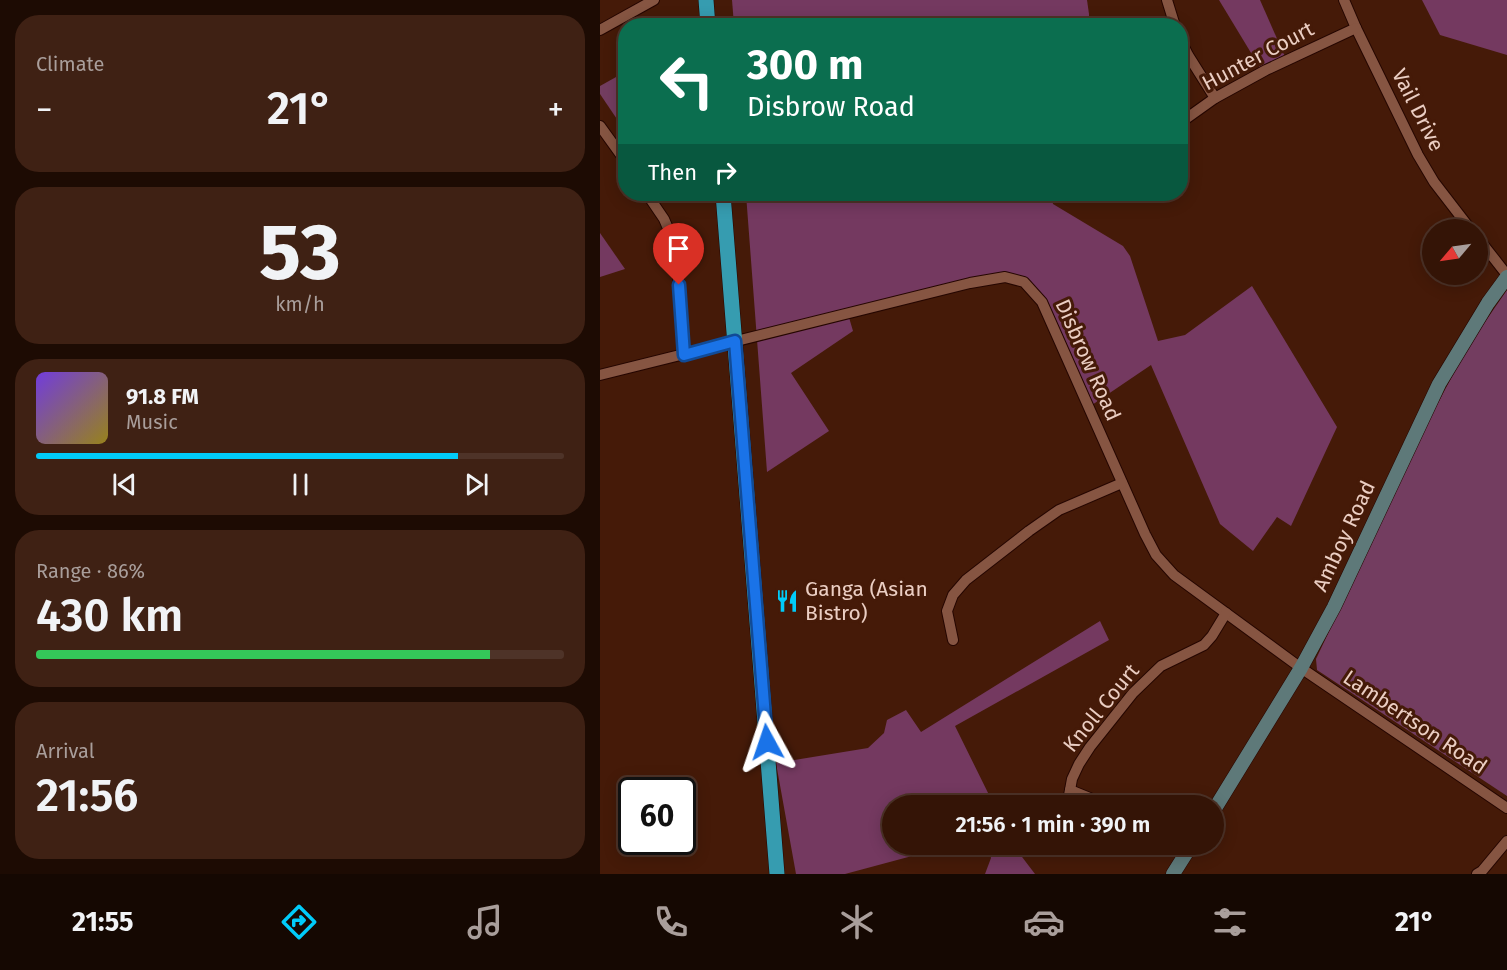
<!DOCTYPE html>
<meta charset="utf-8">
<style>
body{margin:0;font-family:"Fira Sans",sans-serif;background:#3f2114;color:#f1f3f6;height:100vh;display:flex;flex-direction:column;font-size:22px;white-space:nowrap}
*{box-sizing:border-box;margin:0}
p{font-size:20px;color:#a99e9b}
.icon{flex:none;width:33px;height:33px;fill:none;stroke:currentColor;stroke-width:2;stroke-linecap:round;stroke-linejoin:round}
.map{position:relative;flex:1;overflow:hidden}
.details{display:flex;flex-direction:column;gap:15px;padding:15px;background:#1d0b03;width:600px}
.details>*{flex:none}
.hud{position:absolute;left:18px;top:18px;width:570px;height:183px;border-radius:24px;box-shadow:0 3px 15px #0003,0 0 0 2px #4e3328;background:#0b6e4f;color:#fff;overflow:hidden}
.needle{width:39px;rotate:241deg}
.fabs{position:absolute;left:822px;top:219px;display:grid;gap:12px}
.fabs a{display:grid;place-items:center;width:66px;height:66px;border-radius:50%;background:#341406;box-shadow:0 3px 15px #0003,0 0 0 2px #4e3328;font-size:30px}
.speed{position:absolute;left:18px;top:777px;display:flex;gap:12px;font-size:30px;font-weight:700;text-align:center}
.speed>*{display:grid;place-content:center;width:78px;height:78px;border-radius:50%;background:#341406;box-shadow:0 3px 15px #0003,0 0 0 2px #4e3328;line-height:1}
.speed .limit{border:3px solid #111;border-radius:9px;background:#fff;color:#111}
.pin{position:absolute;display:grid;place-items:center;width:51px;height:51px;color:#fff;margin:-62px -26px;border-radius:50% 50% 50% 0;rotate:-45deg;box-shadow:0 0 6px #0007}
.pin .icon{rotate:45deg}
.me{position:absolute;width:66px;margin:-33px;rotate:355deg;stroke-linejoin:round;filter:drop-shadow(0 0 4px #0008)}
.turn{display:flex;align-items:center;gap:21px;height:126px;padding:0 30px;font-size:27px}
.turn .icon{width:78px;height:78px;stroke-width:2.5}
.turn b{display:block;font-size:42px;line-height:51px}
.then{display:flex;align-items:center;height:57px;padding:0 30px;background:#0003;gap:12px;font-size:22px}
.big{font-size:45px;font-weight:600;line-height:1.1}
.details .card{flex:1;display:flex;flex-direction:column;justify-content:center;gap:9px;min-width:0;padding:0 21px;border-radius:24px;background:#3f2114}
.details .dial{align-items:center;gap:0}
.dial b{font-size:78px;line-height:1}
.song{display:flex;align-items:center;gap:18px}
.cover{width:72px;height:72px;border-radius:9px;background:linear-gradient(135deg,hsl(260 70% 55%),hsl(50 70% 35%))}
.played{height:6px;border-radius:3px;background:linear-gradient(90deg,#01cbf9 80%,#4e3328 80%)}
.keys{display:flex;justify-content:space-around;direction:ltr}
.heat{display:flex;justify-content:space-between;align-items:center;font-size:33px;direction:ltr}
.charge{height:9px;border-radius:4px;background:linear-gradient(90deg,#34c759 86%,#4e3328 0)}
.trip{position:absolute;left:282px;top:795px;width:342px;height:60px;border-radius:30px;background:#341406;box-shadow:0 3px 15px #0003,0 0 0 2px #4e3328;font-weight:600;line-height:60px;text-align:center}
.dock{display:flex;height:96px;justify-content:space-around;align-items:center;background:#150802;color:#a99e9b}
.dock .icon{width:42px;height:42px}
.dock .on{color:#01cbf9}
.dock b{font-size:27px;color:#f1f3f6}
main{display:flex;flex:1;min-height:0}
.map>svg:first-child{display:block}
.green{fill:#733d60}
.forest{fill:#743960}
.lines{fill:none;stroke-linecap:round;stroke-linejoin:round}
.street-casing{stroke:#250600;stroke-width:12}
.secondary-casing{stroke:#250600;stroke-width:15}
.primary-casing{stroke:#250600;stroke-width:16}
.street{stroke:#865542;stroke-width:10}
.secondary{stroke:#5e7979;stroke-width:14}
.primary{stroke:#369cb0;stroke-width:15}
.route-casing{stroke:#114b97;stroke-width:15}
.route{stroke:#1a73e8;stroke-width:10}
.labels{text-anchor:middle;stroke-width:6;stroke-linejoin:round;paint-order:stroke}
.street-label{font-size:21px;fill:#ebcec3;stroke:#451a08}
.poi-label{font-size:21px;fill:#ebcec3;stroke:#451a08;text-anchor:start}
</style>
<main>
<section class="details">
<div class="card"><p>Climate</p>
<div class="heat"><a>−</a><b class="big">21°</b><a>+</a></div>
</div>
<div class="card dial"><b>53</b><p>km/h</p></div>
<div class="card">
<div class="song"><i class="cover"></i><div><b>91.8 FM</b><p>Music</p></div></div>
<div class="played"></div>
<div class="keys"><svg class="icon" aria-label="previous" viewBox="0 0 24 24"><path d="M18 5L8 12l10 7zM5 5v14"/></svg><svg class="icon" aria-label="pause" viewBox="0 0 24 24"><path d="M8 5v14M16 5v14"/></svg><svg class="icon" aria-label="next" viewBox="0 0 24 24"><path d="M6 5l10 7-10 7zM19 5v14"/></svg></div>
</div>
<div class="card"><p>Range · 86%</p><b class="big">430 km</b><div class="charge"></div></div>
<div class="card"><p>Arrival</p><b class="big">21:56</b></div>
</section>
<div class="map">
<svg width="907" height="874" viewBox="0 0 907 874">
<rect width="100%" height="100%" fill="#451a08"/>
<!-- green -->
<g class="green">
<path d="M25,72V131L0,94V86Z"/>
<path d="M907,290V796L717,670L716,659L830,418L867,348Z"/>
</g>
<!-- forest -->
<g class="forest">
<path d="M132,0H487L489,14V25H134Z"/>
<path d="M619,0H660L686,59L662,71Z"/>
<path d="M822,0H907V55L840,35Z"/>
<path d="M146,194H451L453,204L523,246L530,256L558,341L585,335L652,286L737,427L691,526L677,517L653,551L620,524L551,365L489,407L427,284L390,282L248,314L253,331L191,373L229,431L167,472Z"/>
<path d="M0,233L25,269L0,277Z"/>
<path d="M500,621L509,640L355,726L394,805L292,806V844L353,845L245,874H196L176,763L268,748L284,733L287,720L306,710L321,732Z"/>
<path d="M388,844L413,845L435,874H385L391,858Z"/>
</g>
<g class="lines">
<!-- street casing -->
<g class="street-casing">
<g id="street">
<path d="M567,0L575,26"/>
<path d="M744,0L756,28L818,155L834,182L871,230"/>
<path d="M0,30L54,0"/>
<path d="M580,39L588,55L615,98"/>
<path d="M580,123L615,98L666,70L756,28"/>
<path d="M0,126L26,162"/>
<path d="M47,194L64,219L73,240L77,261L84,355"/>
<path d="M878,238L907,275"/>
<path d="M0,375L370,283L405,277L424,282L442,302L545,534L556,555L574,575L701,668L907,808"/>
<path d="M353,640L347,611L353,595L366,580L429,531L459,510L522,483"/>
<path d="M470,790L472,779L479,764L490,747L533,693L561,666L604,645L612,636L626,613"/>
<path d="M467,806L470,790L497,801L503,806"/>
<path d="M877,874L882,871L907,841"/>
</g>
</g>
<!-- secondary casing -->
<g class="secondary-casing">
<g id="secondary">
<path d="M614,810L701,668L734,607L839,384L888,303L907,277"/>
<path d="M573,874L592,844"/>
</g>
</g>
<!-- primary casing -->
<g class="primary-casing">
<g id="primary">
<path d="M106,0L108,26"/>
<path d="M123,194L177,874"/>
</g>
</g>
<!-- street -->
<use href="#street" class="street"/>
<!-- secondary -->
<use href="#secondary" class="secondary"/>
<!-- primary -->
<use href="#primary" class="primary"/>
</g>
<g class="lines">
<!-- route casing -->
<g class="route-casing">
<path id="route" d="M79,285L84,355L135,341L167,742"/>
</g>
<!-- route -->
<use href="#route" class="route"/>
</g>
<!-- icons -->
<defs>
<g id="restaurant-bare" transform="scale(1.8)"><path d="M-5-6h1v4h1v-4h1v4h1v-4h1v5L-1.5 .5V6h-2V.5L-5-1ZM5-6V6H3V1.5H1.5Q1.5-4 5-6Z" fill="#01cbf9" stroke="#451a08" stroke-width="2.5" paint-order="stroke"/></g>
</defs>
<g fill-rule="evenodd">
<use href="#restaurant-bare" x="187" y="601"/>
</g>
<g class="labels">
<!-- street labels -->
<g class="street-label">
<text transform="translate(658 56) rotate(-28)" y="7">Hunter Court</text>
<text transform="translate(818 110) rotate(63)" y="7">Vail Drive</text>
<text transform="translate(488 360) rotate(66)" y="7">Disbrow Road</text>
<text transform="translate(744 536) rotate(-65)" y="7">Amboy Road</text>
<text transform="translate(501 708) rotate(-51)" y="7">Knoll Court</text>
<text transform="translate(815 722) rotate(34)" y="7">Lambertson Road</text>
</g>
<!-- poi labels -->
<g class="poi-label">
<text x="205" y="596">Ganga (Asian<tspan x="205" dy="24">Bistro)</tspan></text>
</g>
</g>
</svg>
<div class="fabs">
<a><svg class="needle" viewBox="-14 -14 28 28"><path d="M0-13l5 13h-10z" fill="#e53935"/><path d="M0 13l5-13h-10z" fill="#a99e9b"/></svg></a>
</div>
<div class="speed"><div class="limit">60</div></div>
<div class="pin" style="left:79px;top:285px;background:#d93025"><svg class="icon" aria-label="arrive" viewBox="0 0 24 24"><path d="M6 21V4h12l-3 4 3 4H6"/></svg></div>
<svg class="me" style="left:167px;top:742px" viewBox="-20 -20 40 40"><path d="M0-17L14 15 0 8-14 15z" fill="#1a73e8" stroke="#fff" stroke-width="4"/></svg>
<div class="trip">21:56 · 1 min · 390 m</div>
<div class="hud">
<div class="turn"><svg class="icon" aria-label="left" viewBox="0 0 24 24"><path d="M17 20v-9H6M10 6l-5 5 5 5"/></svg><div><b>300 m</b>Disbrow Road</div></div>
<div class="then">Then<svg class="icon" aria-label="right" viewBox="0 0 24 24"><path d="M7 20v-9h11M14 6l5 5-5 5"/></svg></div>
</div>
</div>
</main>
<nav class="dock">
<b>21:55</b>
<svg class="icon on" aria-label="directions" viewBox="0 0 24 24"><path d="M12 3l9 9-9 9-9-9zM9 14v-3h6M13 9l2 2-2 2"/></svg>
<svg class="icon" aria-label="music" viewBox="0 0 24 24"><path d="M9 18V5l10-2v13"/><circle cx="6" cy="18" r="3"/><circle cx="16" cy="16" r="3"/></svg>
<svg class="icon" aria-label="phone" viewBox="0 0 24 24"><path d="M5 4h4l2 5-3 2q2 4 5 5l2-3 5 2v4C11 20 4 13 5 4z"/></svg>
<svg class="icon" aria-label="climate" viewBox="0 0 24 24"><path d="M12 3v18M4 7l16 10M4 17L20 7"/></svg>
<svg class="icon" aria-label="car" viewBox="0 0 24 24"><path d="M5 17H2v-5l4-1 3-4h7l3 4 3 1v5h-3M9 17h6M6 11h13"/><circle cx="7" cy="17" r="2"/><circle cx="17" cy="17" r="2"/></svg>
<svg class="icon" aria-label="filters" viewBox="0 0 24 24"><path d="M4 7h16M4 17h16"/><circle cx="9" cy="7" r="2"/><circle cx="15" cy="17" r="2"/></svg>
<b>21°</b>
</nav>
